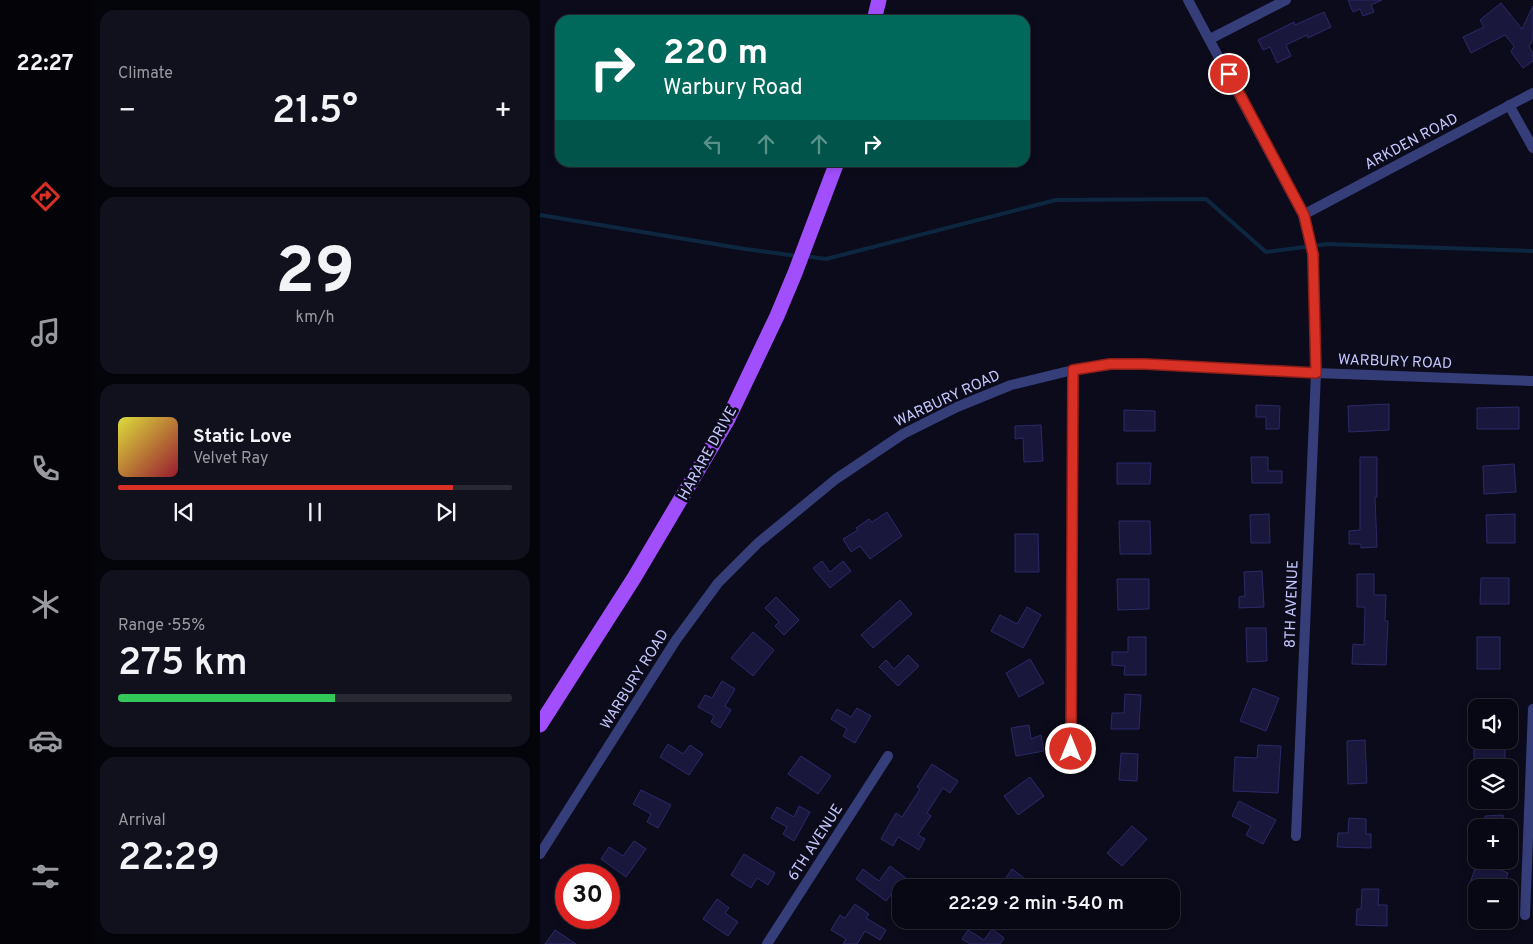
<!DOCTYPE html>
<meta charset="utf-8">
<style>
body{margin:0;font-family:Overpass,sans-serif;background:#11111d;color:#f1f3f6;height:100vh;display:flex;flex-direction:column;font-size:19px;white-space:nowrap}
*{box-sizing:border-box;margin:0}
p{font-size:16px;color:#989aa0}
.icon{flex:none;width:28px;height:28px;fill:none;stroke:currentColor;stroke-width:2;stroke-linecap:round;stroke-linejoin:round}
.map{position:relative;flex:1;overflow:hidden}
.drawer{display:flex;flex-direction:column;gap:10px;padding:10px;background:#04040b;width:450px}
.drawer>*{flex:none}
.banner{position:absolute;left:15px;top:15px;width:475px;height:152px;border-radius:15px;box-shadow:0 2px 8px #0003,0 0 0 1px #292934;background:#00695c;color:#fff;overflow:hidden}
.fabs{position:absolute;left:928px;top:699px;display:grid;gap:10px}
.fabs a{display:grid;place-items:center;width:50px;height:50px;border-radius:10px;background:#080814;box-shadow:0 2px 8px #0003,0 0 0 1px #292934;font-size:25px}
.speed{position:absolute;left:15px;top:864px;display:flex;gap:10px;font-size:25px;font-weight:700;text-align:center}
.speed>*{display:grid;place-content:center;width:65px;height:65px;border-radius:50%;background:#080814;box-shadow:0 2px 8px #0003,0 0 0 1px #292934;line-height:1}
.speed .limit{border:8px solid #d22;background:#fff;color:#111}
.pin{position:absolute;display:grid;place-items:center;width:42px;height:42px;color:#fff;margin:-21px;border:2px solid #fff;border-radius:50%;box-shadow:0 1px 5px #0007}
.me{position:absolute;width:55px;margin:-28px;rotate:0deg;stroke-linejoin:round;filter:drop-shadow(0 0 4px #0008)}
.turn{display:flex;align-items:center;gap:18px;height:105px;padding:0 25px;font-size:22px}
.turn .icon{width:65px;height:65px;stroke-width:2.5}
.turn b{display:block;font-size:35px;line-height:42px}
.lanes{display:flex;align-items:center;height:48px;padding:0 25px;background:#0003;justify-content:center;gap:25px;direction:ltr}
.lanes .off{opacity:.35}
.big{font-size:38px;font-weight:600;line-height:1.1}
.drawer .card{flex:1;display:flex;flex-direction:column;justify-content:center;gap:8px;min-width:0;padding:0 18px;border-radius:15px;background:#11111d}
.drawer .dial{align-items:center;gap:0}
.dial b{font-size:65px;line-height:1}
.song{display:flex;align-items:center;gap:15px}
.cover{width:60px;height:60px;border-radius:8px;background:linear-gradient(135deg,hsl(60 70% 55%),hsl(350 70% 35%))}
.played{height:5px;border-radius:2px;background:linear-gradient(90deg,#d93025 85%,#292934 85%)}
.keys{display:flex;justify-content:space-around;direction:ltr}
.heat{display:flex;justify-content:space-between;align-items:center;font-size:28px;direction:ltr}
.charge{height:8px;border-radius:4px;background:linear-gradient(90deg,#34c759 55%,#292934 0)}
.trip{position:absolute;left:352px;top:879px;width:288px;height:50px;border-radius:15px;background:#080814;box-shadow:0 2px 8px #0003,0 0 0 1px #292934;font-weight:600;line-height:50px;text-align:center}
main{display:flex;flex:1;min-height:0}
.menu{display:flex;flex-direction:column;width:90px;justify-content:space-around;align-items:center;background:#030308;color:#989aa0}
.menu .icon{width:35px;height:35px}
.menu .active{color:#d93025}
.menu b{font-size:22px;color:#f1f3f6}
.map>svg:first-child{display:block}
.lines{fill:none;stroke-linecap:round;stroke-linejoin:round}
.stream{stroke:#0c273f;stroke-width:4}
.building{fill:#19173c;stroke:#2c2a68}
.street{stroke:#363e7a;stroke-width:10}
.primary{stroke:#a14ffd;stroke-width:15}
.route-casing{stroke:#8d1f18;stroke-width:12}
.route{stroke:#d93025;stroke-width:9}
.labels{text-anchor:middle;stroke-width:5;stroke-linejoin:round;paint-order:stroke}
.street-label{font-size:15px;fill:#c6c8fe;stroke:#0b0b1b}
</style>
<main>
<nav class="menu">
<b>22:27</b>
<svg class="icon active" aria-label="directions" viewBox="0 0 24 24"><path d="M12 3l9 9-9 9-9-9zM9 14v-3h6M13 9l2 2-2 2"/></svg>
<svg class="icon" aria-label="music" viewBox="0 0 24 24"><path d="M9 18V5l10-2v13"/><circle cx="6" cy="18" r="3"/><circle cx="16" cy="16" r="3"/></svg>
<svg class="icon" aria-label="phone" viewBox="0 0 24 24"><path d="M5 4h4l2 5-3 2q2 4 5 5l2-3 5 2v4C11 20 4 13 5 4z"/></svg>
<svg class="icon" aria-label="climate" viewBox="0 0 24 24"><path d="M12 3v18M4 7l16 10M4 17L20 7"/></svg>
<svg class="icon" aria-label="car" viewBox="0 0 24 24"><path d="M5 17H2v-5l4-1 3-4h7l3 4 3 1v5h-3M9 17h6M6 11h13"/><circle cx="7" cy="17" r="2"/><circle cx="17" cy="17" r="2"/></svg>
<svg class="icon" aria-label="filters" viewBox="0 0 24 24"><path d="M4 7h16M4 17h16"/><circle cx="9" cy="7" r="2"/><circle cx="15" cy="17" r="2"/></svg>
</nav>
<section class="drawer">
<div class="card"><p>Climate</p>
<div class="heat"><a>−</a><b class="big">21.5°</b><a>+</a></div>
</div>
<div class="card dial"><b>29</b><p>km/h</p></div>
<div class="card">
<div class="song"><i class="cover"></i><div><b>Static Love</b><p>Velvet Ray</p></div></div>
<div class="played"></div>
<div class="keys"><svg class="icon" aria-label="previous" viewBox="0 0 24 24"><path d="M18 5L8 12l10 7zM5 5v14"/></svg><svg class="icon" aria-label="pause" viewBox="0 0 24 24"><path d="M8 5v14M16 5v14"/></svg><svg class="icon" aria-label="next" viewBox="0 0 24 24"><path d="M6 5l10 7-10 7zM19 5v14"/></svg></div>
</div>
<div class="card"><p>Range · 55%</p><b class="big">275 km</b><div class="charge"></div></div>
<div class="card"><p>Arrival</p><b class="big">22:29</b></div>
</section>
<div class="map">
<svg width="993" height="944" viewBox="0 0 993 944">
<rect width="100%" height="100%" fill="#0b0b1b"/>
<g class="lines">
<!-- stream -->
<g class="stream">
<path d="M0,215L205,249L257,256"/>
<path d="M264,256L286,259L516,200L666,199L726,252L787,244L993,251"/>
</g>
</g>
<!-- building -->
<g class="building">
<path d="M808,0H842L831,5L834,12L823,16L820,9L813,12Z"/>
<path d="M961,3L982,29L993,6V39L989,47L993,53V61L983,68L971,52L974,46L965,35L931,53L923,37L944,27L940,20Z"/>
<path d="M784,12L791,27L768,38L767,35L746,45L751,56L737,63L730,47L723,50L718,40L754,22L755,25Z"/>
<path d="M849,404V430L809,432L808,406Z"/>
<path d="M716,405L740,406L739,429H726V417H716Z"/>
<path d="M979,407V429H937V408Z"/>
<path d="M584,410L615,411V431H584Z"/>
<path d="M501,425L503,461L484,462L483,438L475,439V426Z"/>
<path d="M711,457H728V471H742V483H712Z"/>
<path d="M820,457H837V497H835L837,547L821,548V544H809V531L820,530Z"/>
<path d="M577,463H611L610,484H577Z"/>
<path d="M974,464L976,492L944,494L943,466Z"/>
<path d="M347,512L362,536L330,559L320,546L311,552L303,539L318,530L316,528L329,519L332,522Z"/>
<path d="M729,514L730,543H711L710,515Z"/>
<path d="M975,514V543H947L946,515Z"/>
<path d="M579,521H610L611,554H580Z"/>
<path d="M475,534H498L499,572H475Z"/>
<path d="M282,561L290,572L303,561L311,571L290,588L273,568Z"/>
<path d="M722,571L724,607L699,608V597L705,596L704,572Z"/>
<path d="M817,574H834V595H846L845,621H848L846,665L812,664L813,644L824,645L825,607H817Z"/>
<path d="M941,578H969V604H940Z"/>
<path d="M577,579H609V609L578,610Z"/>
<path d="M236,597L259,620L244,635L235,626L239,622L225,608Z"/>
<path d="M360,600L372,614L333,648L321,635Z"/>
<path d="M487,607L501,615L483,648L451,631L460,615L477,624Z"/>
<path d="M706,628H726L727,661L707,662Z"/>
<path d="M213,632L234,650L213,676L191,658Z"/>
<path d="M588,637H606V675H584L585,666L572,665V652H588Z"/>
<rect x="937" y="637" width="23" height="32"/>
<path d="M368,655L379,666L358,686L339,667L346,660L354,669Z"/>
<path d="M490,659L504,683L479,697L466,673Z"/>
<path d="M182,681L195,689L185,706L191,710L180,728L171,722L174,716L158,707L165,695L172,698Z"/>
<path d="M713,688L739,698L726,731L700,721Z"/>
<path d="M585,694L601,695L599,729H571L572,713H584Z"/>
<path d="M317,708L331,716L315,743L303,736L307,729L291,719L297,709L311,717Z"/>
<path d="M489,725L491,739L501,735L504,751L476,756L471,728Z"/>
<path d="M825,740L827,783L808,784L807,741Z"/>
<path d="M128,744L143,754L150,745L163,754L149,775L120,757Z"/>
<path d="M965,744V768H934V745Z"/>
<path d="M718,745L741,746L738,793L693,791L695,757L717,758Z"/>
<path d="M581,753L598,754L597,781L579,780Z"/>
<path d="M261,756L291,776L278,794L248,774Z"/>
<path d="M392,764L418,781L410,793L403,788L387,813L391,816L378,835L385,839L379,850L358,837L353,846L341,839L356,813L362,817L380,789L377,787Z"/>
<path d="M490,777L504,796L478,815L464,796Z"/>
<path d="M101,790L131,805L118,828L107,822L111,814L93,804Z"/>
<path d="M699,801L736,820L723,844L706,835L711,826L692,816Z"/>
<path d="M259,806L270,812L254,841L243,834L247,827L231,818L237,807L254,817Z"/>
<path d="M963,815L964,828H945V816Z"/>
<path d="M809,818L826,819V834H831V848L797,847L798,833H808Z"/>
<path d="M592,826L607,839L582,866L567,853Z"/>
<path d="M94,841L106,849L86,877L61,859L69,847L83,856Z"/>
<path d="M204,854L235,873L228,885L217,878L211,888L191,875Z"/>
<path d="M938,861L968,873L963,888H928Z"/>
<path d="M350,866L379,888H356L346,901L316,879L323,869L339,881Z"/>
<path d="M472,869L498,888H459Z"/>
<path d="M822,889H839L838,905H847V926L816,925L817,909H821Z"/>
<path d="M177,899L189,908L185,913L198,922L188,936L163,919Z"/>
<path d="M315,904L329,914L326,918L346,930L340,940L325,931L317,944H303L306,939L291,930L300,915L305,918Z"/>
<path d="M452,929L464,938L460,944H430L422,939L428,930L444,940Z"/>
<path d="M15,930L36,944H5Z"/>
</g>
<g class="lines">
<!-- street -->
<g class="street">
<path d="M648,0L763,215L773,254L776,373L756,836"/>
<path d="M670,39L746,0"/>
<path d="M969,105L993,148"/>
<path d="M763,215L993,93"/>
<path d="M531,769L533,370"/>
<path d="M0,854L136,640L178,583L218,543L296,479L363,434L417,407L471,385L533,370L570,365L605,364L776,373L993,381"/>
<path d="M985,915L993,709"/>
<path d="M227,944L348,756"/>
</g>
<!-- primary -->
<g class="primary">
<path d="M334,20L339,0"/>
<path d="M0,725L94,578L187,421L237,316L255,273L297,162"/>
</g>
</g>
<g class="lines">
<!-- route casing -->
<g class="route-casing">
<path id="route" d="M531,749L533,370L570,364H605L776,373L773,254L764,215L689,74"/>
</g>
<!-- route -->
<use href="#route" class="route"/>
</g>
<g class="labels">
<!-- street labels -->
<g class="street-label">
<text transform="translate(871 141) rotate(-28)" y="5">ARKDEN ROAD</text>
<text transform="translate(855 361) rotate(2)" y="5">WARBURY ROAD</text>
<text transform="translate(407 398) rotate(-25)" y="5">WARBURY ROAD</text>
<text transform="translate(167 453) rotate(-61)" y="5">HARARE DRIVE</text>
<text transform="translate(751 604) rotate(-88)" y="5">8TH AVENUE</text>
<text transform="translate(94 679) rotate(-58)" y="5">WARBURY ROAD</text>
<text transform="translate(275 842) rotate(-57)" y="5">6TH AVENUE</text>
</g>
</g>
</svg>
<div class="fabs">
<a><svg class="icon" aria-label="sound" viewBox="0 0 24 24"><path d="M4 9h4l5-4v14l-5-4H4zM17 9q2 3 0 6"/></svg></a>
<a><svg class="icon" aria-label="layers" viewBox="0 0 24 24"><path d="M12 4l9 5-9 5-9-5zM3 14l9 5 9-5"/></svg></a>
<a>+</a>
<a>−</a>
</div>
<div class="speed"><div class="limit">30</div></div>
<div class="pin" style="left:689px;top:74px;background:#d93025"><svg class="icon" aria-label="arrive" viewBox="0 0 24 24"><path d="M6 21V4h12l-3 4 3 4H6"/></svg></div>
<svg class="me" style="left:531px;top:749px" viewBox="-20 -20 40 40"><circle r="17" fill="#d93025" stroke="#fff" stroke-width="3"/><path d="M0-11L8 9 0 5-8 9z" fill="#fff"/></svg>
<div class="trip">22:29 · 2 min · 540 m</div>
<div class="banner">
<div class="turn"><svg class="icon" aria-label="right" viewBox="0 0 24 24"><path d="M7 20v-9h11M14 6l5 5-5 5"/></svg><div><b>220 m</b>Warbury Road</div></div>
<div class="lanes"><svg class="icon off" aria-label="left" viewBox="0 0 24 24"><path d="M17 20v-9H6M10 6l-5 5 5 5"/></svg><svg class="icon off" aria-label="ahead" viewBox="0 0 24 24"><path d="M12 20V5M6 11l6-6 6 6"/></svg><svg class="icon off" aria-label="ahead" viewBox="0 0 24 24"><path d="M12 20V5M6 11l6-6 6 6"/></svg><svg class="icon" aria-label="right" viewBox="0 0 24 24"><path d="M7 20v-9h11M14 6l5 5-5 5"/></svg></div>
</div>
</div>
</main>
